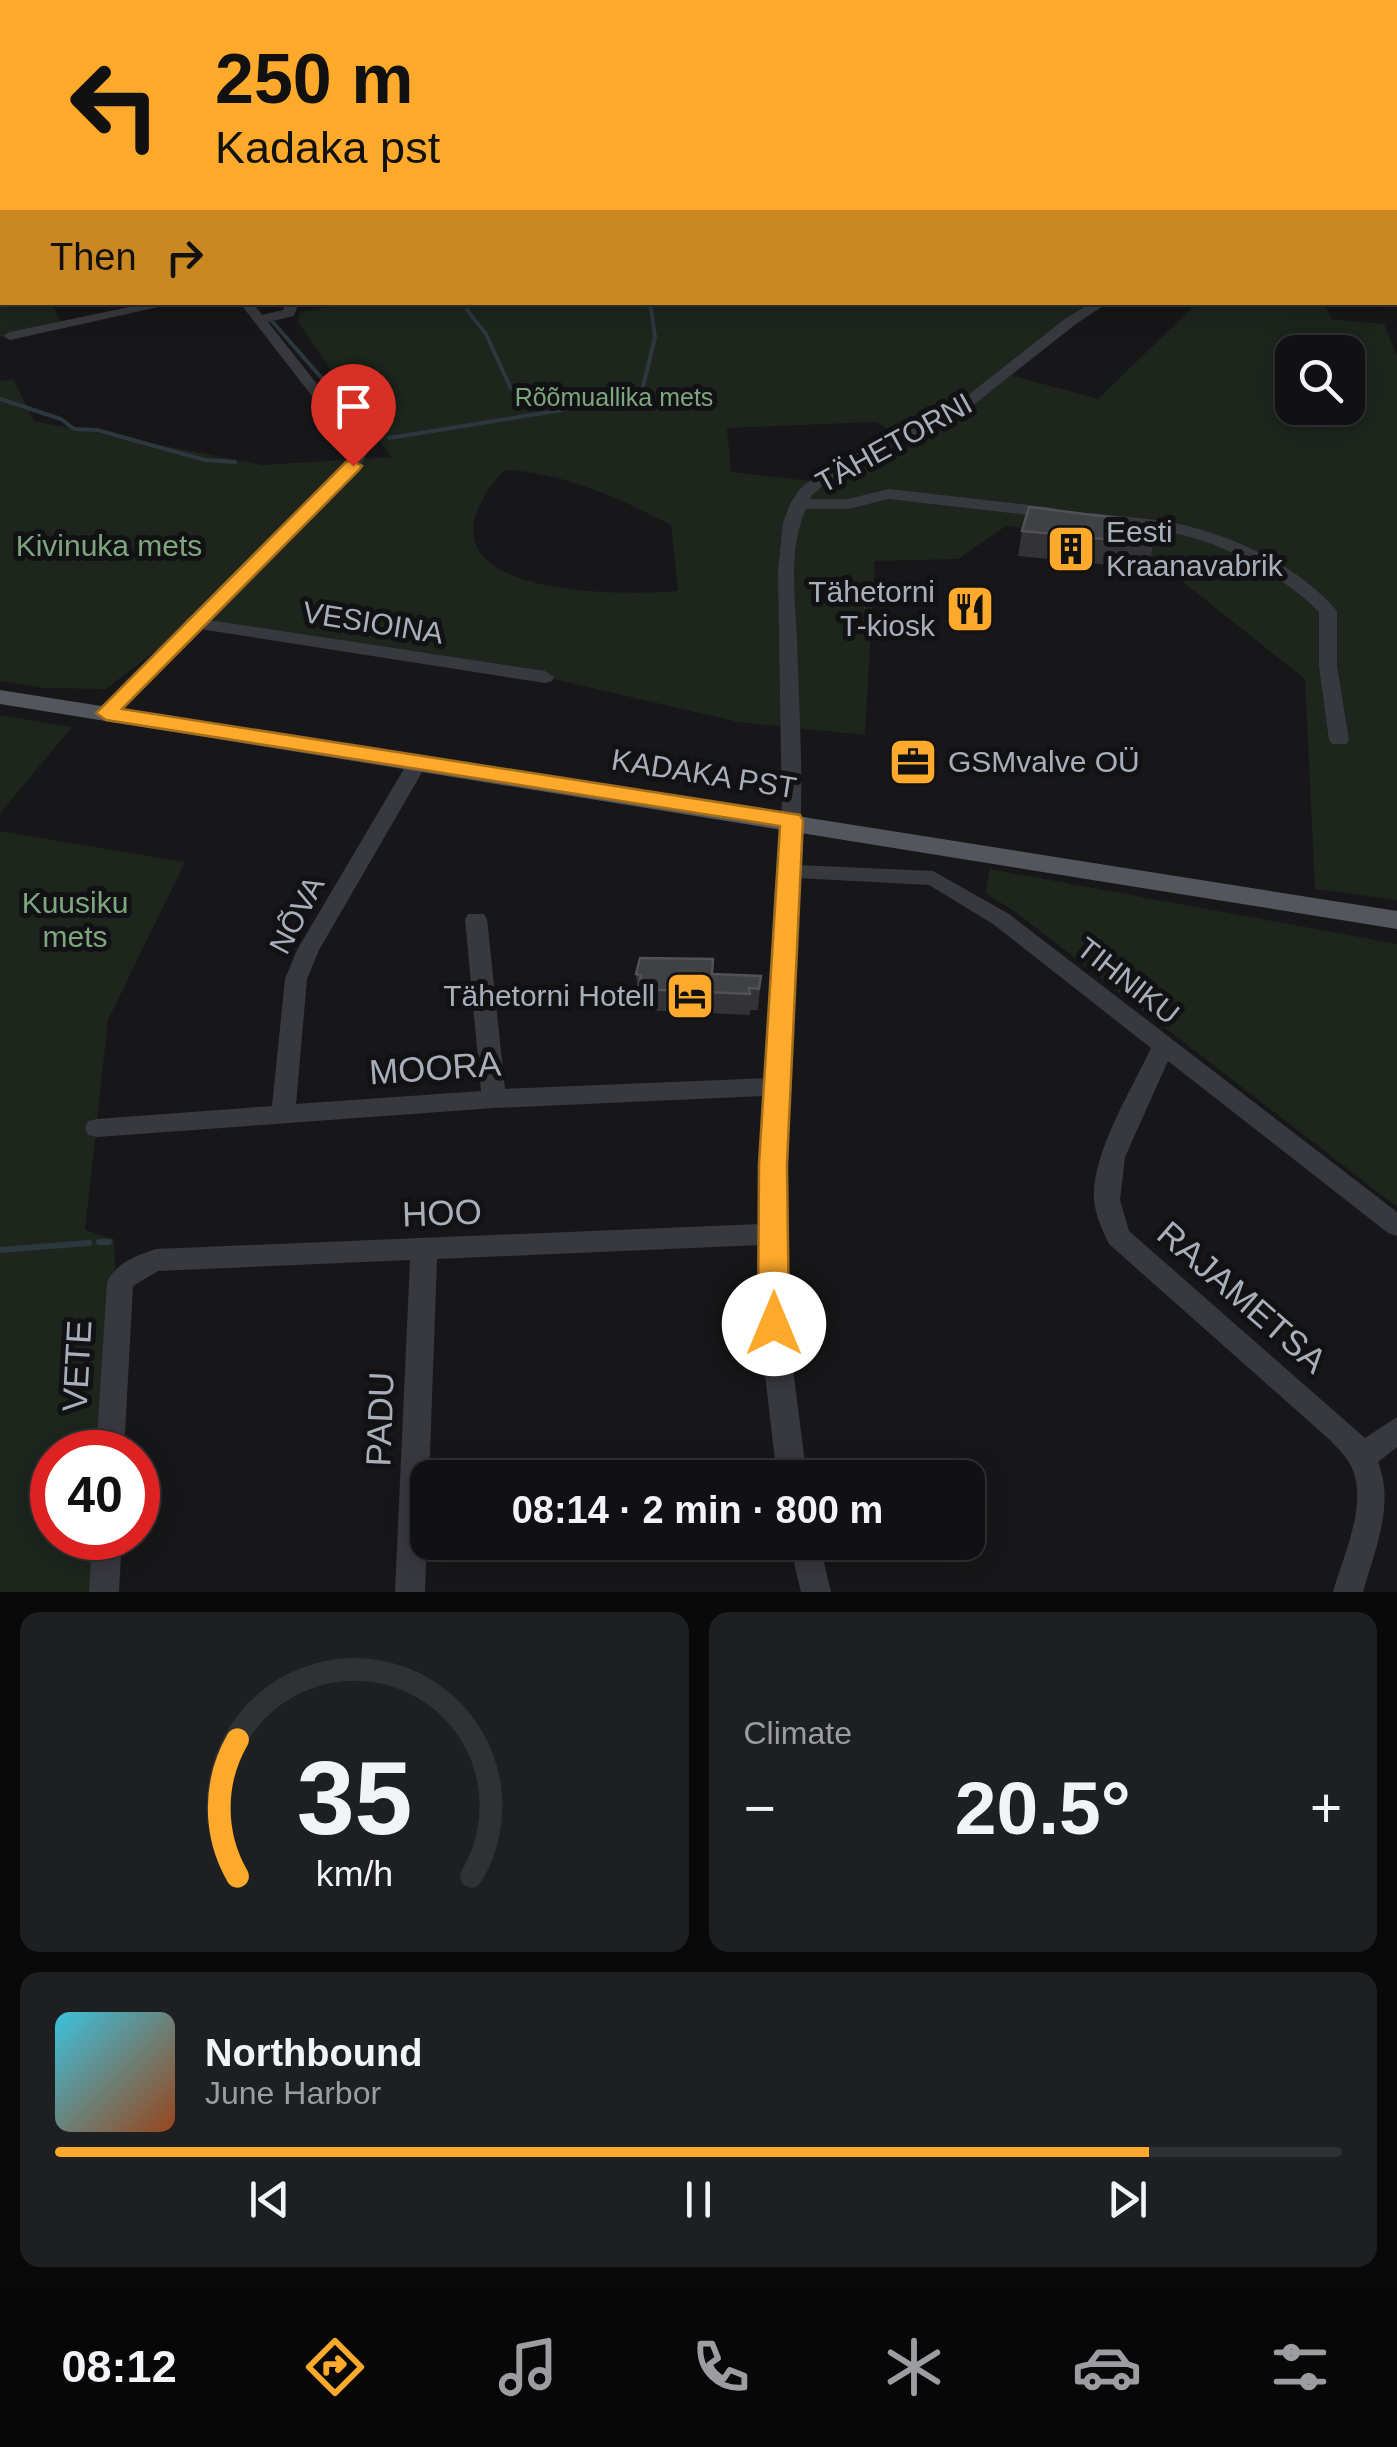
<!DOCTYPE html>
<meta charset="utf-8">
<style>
body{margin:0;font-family:Helvetica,sans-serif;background:#1e1f21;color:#f1f3f6;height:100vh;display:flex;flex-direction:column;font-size:38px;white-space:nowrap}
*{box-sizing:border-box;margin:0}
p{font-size:32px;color:#9c9da0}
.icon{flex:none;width:55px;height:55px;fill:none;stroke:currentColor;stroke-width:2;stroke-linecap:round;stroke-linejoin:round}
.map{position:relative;height:1592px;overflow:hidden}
.sheet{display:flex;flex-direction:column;gap:20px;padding:20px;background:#09090a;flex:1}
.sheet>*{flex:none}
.guide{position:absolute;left:0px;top:0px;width:1398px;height:305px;box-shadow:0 5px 25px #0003,0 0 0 2px #303133;background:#fda92b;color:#111;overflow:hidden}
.controls{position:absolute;left:1275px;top:335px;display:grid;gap:20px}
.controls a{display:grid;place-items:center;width:90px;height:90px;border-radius:20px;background:#111113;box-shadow:0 5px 25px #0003,0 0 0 2px #303133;font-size:50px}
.speed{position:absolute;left:30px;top:1430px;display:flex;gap:20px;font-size:50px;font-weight:700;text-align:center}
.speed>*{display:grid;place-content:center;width:130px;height:130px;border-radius:50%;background:#111113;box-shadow:0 5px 25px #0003,0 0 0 2px #303133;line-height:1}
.speed .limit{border:15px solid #d22;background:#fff;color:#111}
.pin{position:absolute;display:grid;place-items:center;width:85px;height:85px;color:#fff;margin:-102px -42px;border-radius:50% 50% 50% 0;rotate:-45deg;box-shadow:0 0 10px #0007}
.pin .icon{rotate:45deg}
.me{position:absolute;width:110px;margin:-55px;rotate:0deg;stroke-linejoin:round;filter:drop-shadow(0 0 8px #0008)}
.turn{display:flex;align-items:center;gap:35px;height:210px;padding:0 50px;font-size:45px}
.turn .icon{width:130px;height:130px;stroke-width:2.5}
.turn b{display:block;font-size:70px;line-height:85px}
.then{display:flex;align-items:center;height:95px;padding:0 50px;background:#0003;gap:20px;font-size:38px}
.big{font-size:75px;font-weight:700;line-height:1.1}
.sheet .card{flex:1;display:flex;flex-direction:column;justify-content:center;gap:15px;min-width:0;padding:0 35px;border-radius:20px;background:#1e1f21}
.sheet .dial{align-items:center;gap:0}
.dial svg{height:260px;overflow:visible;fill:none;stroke:#303133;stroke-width:7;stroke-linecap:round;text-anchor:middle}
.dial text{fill:#f1f3f6;stroke:none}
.song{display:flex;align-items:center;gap:30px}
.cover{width:120px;height:120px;border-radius:15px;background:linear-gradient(135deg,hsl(190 70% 55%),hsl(20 70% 35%))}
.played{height:10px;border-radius:5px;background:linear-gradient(90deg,#fda92b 85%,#303133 85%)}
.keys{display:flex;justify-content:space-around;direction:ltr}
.heat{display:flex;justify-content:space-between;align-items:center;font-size:55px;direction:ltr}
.sheet .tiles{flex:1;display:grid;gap:20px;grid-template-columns:1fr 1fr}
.card:last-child{grid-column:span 2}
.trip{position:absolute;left:410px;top:1460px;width:575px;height:100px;border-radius:20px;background:#111113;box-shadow:0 5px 25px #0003,0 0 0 2px #303133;font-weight:700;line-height:100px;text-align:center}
.dock{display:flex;height:160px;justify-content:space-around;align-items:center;background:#070708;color:#9c9da0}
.dock .icon{width:70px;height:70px}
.dock .on{color:#fda92b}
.dock b{font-size:45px;color:#f1f3f6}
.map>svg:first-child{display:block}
.green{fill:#1d251d;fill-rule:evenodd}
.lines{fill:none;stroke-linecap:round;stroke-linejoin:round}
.stream-far1{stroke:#2c373e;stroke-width:4}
.stream{stroke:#2c373e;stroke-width:6}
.minor{fill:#38393f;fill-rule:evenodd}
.major{fill:#54565e;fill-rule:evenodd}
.wall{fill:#333337}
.shaded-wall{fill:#222225}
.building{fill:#3f4145;stroke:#505257;stroke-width:2.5}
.route{fill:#fda92b;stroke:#a46e1c;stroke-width:2.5}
.labels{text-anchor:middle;stroke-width:10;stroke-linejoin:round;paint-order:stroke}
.far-park-label{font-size:25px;fill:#7ea67e;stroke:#121214}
.street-label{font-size:30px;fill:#a8afba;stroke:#121214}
.poi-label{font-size:30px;fill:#a8afba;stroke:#121214;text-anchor:start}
.park-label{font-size:30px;fill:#7ea67e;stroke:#121214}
.near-street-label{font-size:35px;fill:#a8afba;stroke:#121214}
</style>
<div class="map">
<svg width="1397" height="1592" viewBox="0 0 1397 1592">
<rect width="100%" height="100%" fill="#171719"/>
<!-- green -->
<g class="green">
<path d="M0,238L2,302L51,303L62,323L0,337Z"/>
<path d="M351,303H1103L1007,374L1098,399L1197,303H1324L1332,319L1384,324L1397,356V900L1315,889L1305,679L1130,540L1006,526L958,559L875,561L865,735L738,722L545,677L192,623L106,689L44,688L0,681V381L13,379L34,421L263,465L391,457L298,322L300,312ZM1292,352H1348V408H1292ZM877,422L898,437L818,482L731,472L727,428ZM504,470C563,472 619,498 671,525L678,591C605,597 395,594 504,470Z"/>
<path d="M0,715L72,727L0,813Z"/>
<path d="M0,831L185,862L108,1020L85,1230L114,1239L117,1297L110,1452H52V1538H107L104,1592H0Z"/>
<path d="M990,869L1397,944V1207L1014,911L985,893Z"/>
</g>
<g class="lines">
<!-- stream-far1 -->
<g class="stream-far1">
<path d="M640,302L651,307L655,337L641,395"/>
<path d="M467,310L486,334L511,389L629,394"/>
<path d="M271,320L374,438"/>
<path d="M0,399L61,419L74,429L97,430L205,460L235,462"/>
<path d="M389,438L630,399"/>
</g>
<!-- stream -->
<g class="stream">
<path d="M99,1242H109"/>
<path d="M0,1250L89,1243"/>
</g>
<!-- minor -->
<g class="minor">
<path d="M623,0H633V2H624Z"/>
<path d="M647,0H657L658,2H649Z"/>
<path d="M785,0H795L797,2H787Z"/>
<path d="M1015,0H1027L1029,2H1018Z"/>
<path d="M1128,0H1140L1142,2H1131Z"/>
<path d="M1231,0H1241L1243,2H1233Z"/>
<rect x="0" y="45" width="2" height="6"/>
<path d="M153,302H181L10,340L3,336L10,332Z"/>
<path d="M239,302H252L262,315L283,310L285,302H299L294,316L268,322L361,440L367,453L359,469L209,620L545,671L554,677L552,681L545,683L200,629L113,717H99L97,713L99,709L184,625L186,619L191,618L346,464L351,453L349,444Z"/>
<path d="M1093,302H1109L1076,324L967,410L836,475L812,495L810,499H848L889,489L1054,508L1062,513L1054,518L889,499L848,509H806C788,548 795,598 797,639C799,714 805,790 798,865L933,871L1009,914L1397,1212V1236L1388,1233L1168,1061L1125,1157L1120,1200L1129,1231L1365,1438L1397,1417V1447L1378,1462C1395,1504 1375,1550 1363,1592H1333C1343,1556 1369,1503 1351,1466C1347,1457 1338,1449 1331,1441L1109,1244C1103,1232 1095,1214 1094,1200C1091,1154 1132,1089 1151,1048L993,924L929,885L797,878L786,1234L787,1323L807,1478H777L759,1323L760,1245L437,1259L425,1592H395L410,1260L158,1271L133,1286L124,1452H96L107,1282C117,1262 136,1256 156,1249L760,1224L766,1096L494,1108L97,1137L88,1135L85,1128L88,1121L97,1119L272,1106L285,979L297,950L408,762L418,756L428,762L319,950L307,979L296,1104L481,1091L465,919L468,914H484L487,919L505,1089L767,1078L774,895L782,820L778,571L783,523L790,504L799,490L824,469L957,404L1066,318Z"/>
<path d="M1093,513C1122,517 1151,518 1179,524C1234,536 1300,567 1337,611V666L1349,740L1346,744H1332L1329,740L1319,666V612C1282,575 1226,544 1174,533C1145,528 1116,528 1087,521L1085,518Z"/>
<path d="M92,1538H122L119,1592H89Z"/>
<path d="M789,1542H819L831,1592H801Z"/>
</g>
<!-- major -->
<path class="major" d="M0,690L1397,911V929L0,704Z"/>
</g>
<!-- wall -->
<g class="wall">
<path d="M1117,523L1153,544L1149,569L1018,556L1022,531Z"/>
<path d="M636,974H713L761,976L758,1010H750V1015L639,1010Z"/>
</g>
<!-- shaded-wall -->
<path class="shaded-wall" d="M1396,124H1397V142L1395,143Z"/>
<!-- building -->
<g class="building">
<path d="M1029,507L1117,518V523L1133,525L1153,544L1022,531Z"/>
<path d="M640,958L713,959L712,974L761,976L759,989L749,988L750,994L638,989L641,976L636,974Z"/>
</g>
<!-- route -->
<path class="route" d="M353,461L362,466L359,470L122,709L800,815L803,820L787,1164L789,1324L784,1333L774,1337L763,1333L758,1324L759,1164L780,826L106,720L96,713L346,462Z"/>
<!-- icons -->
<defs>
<g id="building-square" transform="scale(2.5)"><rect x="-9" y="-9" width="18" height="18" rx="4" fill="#fda92b" stroke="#121214"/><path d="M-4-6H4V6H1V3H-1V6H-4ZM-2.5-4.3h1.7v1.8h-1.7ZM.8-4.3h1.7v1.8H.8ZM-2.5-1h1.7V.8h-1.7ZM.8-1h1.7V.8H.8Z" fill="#111"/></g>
<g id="restaurant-square" transform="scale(2.5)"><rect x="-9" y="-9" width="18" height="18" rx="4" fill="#fda92b" stroke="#121214"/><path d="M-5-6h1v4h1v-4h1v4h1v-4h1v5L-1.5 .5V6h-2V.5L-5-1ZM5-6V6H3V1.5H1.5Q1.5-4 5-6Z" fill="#111"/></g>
<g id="office-square" transform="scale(2.5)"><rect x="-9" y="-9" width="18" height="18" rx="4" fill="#fda92b" stroke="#121214"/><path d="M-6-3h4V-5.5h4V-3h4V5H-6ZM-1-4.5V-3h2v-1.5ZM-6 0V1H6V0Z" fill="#111"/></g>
<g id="hotel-square" transform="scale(2.5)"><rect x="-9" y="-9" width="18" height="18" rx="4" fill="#fda92b" stroke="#121214"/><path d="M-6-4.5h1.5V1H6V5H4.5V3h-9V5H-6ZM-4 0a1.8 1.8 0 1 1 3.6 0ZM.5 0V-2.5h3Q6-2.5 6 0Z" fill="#111"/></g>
</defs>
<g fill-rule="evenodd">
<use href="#building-square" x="1071" y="549"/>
<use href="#restaurant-square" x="970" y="609"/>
<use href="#office-square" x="913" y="762"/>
<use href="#hotel-square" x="690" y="996"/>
</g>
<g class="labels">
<!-- far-park labels -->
<g class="far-park-label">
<text x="614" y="406">Rõõmuallika mets</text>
</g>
<!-- street labels -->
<g class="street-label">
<text transform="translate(894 443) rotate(-29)" y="10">TÄHETORNI</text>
<text transform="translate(373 623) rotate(9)" y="10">VESIOINA</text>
<text transform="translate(704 774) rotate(9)" y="10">KADAKA PST</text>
<text transform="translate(297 915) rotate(-62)" y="10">NÕVA</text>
<text transform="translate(1128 981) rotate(38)" y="10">TIHNIKU</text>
</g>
<!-- poi labels -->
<g class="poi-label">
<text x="1106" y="542">Eesti<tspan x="1106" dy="34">Kraanavabrik</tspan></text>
<text x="935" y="602" text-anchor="end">Tähetorni<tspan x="935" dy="34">T-kiosk</tspan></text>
<text x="948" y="772">GSMvalve OÜ</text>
<text x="655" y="1006" text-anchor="end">Tähetorni Hotell</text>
</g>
<!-- park labels -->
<g class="park-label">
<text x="109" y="556">Kivinuka mets</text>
<text x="75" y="913">Kuusiku<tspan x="75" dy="34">mets</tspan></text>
</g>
<!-- near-street labels -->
<g class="near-street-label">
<text transform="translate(435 1068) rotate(-4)" y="12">MOORA</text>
<text transform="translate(442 1213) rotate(-2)" y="12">HOO</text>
<text transform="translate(1242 1297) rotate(41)" y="12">RAJAMETSA</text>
<text transform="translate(77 1366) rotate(-87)" y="12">VETE</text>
<text transform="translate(380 1419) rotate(-88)" y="12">PADU</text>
</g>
</g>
</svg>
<div class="controls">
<a><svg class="icon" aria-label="search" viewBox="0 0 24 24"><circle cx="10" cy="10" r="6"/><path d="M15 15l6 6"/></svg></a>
</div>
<div class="speed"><div class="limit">40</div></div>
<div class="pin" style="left:353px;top:466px;background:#d93025"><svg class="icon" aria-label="arrive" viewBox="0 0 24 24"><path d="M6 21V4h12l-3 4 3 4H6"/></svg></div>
<svg class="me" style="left:774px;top:1324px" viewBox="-20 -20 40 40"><circle r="19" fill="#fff"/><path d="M0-13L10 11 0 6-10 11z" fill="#fda92b"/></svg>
<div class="trip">08:14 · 2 min · 800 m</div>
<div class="guide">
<div class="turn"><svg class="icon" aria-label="left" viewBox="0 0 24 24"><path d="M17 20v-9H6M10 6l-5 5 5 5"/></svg><div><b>250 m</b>Kadaka pst</div></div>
<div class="then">Then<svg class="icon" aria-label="right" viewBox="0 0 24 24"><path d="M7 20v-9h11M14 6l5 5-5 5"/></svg></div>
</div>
</div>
<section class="sheet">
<div class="tiles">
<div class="card dial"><svg viewBox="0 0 100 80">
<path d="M14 69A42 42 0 1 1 86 69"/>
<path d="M14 69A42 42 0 0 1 14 27" stroke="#fda92b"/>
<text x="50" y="56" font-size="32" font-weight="700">35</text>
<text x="50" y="72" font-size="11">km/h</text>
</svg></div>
<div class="card"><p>Climate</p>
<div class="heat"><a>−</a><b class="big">20.5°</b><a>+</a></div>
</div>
<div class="card">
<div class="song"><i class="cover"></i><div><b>Northbound</b><p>June Harbor</p></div></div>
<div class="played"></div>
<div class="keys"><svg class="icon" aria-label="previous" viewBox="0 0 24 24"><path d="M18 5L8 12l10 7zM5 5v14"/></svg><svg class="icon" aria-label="pause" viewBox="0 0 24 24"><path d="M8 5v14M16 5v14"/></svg><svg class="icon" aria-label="next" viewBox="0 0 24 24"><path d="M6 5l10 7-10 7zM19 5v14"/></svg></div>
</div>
</div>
</section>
<nav class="dock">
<b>08:12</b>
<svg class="icon on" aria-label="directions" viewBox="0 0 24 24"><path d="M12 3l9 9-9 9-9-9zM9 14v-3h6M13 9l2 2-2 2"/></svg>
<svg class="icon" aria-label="music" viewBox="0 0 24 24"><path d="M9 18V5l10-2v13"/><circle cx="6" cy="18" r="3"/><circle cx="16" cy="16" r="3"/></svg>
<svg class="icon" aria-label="phone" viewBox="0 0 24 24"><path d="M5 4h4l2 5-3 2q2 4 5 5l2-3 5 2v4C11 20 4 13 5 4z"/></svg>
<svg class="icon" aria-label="climate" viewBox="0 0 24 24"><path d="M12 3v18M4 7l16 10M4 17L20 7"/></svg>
<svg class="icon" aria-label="car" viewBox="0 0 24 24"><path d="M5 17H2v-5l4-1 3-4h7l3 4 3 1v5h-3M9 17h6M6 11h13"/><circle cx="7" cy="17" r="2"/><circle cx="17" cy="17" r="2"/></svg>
<svg class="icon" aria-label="filters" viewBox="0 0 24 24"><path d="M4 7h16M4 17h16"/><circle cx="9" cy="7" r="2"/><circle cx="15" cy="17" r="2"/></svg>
</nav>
